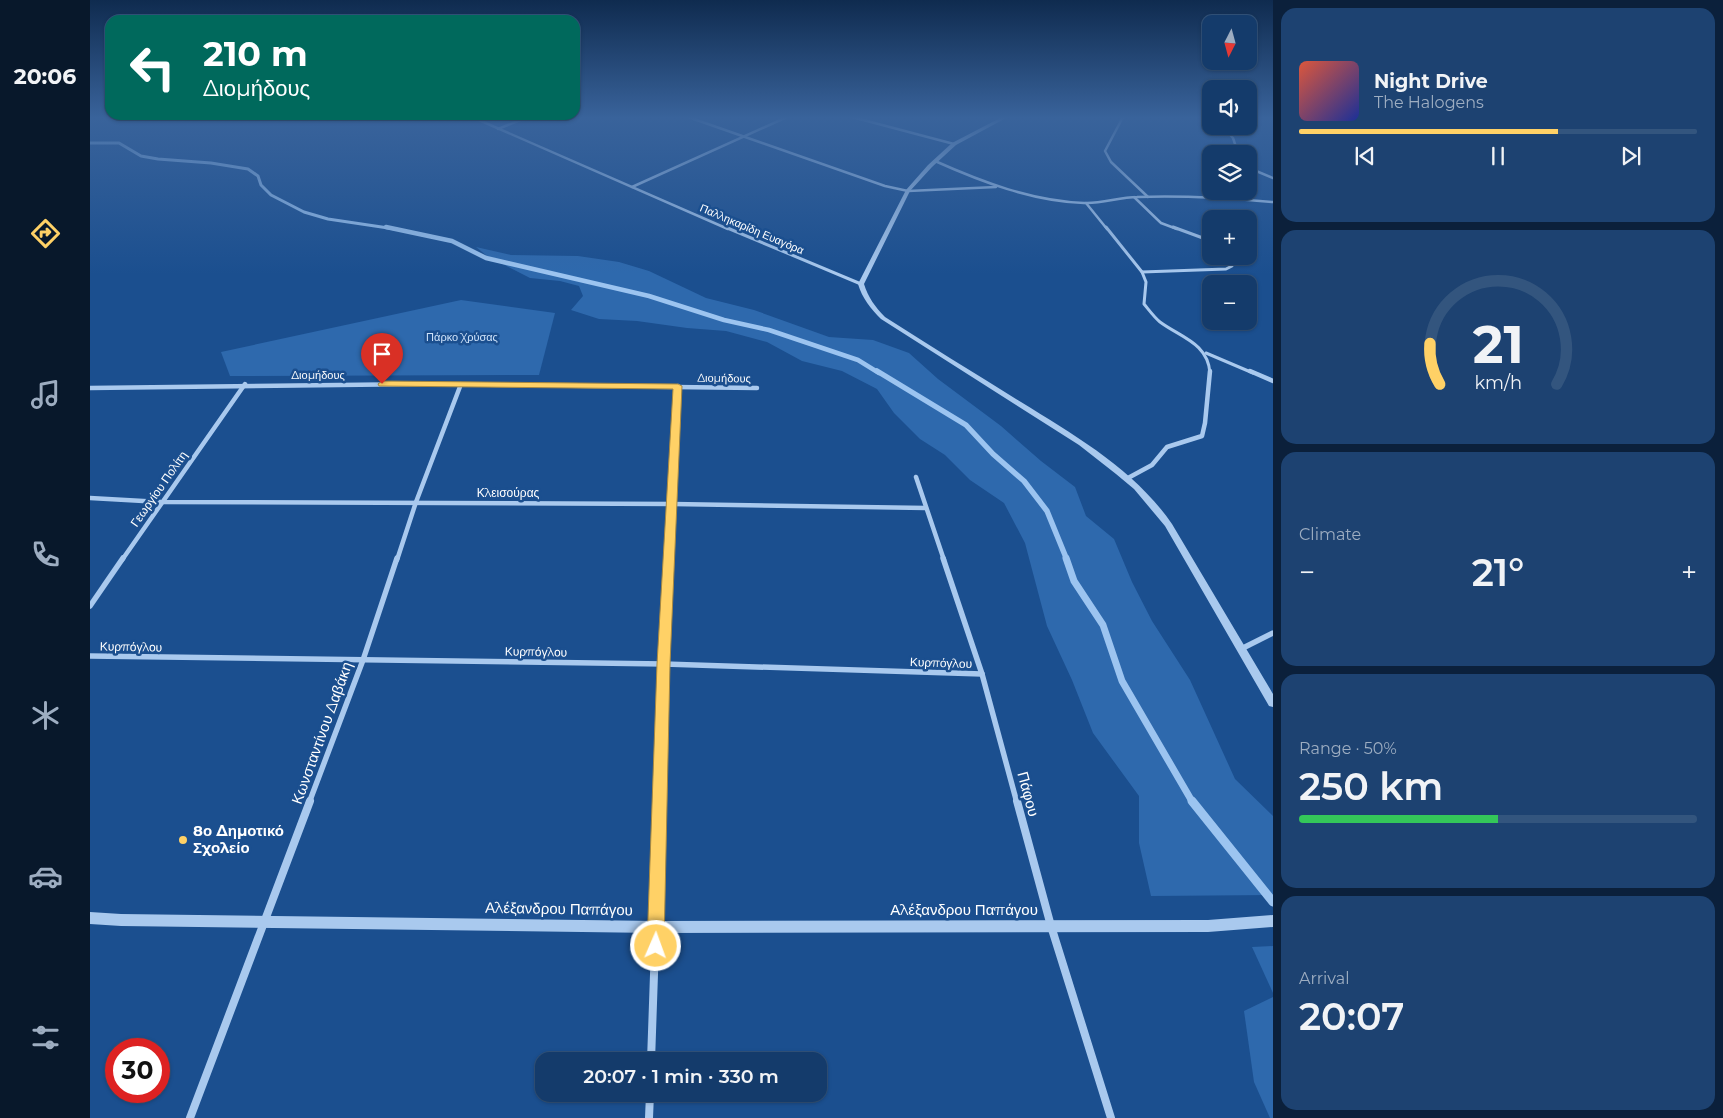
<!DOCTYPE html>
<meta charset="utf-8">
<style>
body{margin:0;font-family:Montserrat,sans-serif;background:#1d4271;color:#f1f3f6;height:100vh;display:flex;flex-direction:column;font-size:19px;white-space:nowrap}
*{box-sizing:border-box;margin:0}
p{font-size:16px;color:#9dadc1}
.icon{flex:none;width:28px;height:28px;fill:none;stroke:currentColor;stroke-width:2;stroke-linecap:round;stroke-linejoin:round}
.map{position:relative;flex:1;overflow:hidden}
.sheet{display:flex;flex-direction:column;gap:8px;padding:8px;background:#0b203b;width:450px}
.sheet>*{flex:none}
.top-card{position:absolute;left:15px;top:15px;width:475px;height:105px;border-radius:15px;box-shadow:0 1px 4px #0004,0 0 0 1px #33557e;background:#00695c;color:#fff;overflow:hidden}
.needle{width:32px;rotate:186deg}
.fabs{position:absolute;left:1112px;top:15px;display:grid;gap:10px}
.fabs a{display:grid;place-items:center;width:55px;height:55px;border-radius:10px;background:#143b6b;box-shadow:0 1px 4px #0004,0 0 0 1px #33557e;font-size:25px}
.speed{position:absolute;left:15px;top:1038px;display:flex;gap:10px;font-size:25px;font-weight:700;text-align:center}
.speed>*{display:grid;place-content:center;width:65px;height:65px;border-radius:50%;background:#143b6b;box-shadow:0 1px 4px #0004,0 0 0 1px #33557e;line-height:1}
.speed .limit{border:8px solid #d22;background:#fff;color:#111}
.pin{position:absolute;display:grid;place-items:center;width:42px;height:42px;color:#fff;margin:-51px -21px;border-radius:50% 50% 50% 0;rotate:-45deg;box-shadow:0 0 5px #0007}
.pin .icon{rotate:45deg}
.me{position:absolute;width:55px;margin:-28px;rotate:2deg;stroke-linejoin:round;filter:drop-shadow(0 0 4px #0008)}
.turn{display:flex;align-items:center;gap:18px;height:105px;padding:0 15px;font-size:22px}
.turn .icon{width:65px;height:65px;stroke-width:2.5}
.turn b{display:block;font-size:35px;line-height:42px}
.big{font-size:38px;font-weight:600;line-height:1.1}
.sheet .widget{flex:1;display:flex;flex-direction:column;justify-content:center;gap:8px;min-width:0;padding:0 18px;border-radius:15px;background:#1d4271}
.sheet .dial{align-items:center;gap:0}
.dial svg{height:130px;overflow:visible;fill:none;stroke:#33557e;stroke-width:7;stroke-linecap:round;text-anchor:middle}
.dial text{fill:#f1f3f6;stroke:none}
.song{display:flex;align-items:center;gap:15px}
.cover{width:60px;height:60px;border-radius:8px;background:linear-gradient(135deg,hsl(10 70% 55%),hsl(230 70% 35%))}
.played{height:5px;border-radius:2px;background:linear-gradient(90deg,#ffd166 65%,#33557e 65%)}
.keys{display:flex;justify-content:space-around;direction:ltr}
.heat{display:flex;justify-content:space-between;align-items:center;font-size:28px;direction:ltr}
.charge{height:8px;border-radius:4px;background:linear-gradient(90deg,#34c759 50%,#33557e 0)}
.trip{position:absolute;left:445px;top:1052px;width:292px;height:50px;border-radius:15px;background:#143b6b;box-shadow:0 1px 4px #0004,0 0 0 1px #33557e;font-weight:600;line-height:50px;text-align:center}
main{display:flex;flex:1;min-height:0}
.menu{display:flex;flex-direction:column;width:90px;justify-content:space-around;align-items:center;background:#08182b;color:#9dadc1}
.menu .icon{width:35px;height:35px}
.menu .on{color:#ffd166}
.menu b{font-size:22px;color:#f1f3f6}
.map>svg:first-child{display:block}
.green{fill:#2e69ad}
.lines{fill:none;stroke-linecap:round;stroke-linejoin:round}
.stream-far4{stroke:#9cc4f0;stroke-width:3}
.stream-far3{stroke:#9cc4f0;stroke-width:4.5}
.stream-far2{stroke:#9cc4f0;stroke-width:5.5}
.stream-far1{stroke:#9cc4f0;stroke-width:7}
.stream{stroke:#9cc4f0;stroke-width:9}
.minor-far4{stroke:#a9c9ee;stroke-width:2.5}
.minor-far3{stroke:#a9c9ee;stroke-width:3}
.minor-far2{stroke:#a9c9ee;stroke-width:4.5}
.minor-far1{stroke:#a9c9ee;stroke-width:5.5}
.minor{stroke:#a9c9ee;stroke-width:8}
.tertiary{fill:#a9c9ee;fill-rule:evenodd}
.route{fill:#ffd166;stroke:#a68842}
.poi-dot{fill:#ffd166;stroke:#1b4f8f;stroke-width:2}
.labels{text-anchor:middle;stroke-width:5;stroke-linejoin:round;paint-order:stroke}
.far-street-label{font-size:11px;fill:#fff;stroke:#1b4f8f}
.far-park-label{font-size:11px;fill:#cfe3fa;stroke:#1b4f8f}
.street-label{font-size:12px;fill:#fff;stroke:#1b4f8f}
.near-street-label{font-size:15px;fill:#fff;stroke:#1b4f8f}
.near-poi-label{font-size:15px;font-weight:bold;fill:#fff;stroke:#1b4f8f;text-anchor:start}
</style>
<main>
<nav class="menu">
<b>20:06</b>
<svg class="icon on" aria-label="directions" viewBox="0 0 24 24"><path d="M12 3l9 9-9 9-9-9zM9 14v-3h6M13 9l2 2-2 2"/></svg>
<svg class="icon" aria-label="music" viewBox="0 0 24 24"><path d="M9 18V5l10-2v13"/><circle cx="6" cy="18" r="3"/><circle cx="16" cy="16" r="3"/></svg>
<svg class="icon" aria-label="phone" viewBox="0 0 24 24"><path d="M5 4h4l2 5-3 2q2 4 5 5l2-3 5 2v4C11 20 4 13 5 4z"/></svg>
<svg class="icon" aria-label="climate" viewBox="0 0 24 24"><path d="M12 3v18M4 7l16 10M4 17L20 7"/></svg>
<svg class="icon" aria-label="car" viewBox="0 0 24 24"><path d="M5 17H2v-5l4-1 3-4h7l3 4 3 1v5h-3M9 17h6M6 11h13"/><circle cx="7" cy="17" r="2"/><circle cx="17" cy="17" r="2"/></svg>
<svg class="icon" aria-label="filters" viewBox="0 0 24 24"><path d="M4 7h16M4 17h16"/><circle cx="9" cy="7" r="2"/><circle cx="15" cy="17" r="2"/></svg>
</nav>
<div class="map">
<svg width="1183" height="1118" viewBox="0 0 1183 1118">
<rect width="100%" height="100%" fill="#1b4f8f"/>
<!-- green -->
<g class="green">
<path d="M386,247L421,255L488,256L529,262L559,271L616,298L664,310L739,337L783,340L819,353L848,379L911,426L951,461L985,487L996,516L1024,539L1042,582L1062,621L1100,680L1145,779L1183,816V895L1061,896L1049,843V796L1003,733L982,680L957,626L935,543L914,503L880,480L855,455L830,439L804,413L787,389L752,371L712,361L677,342L636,331L597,328L547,321L509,319L481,310L493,296L489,286L470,281L440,278L397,256Z"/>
<path d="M371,300L465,313L449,375L140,376L131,352Z"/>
<path d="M1183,946V993L1162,947Z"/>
<path d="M1183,997V1118H1180L1164,1082L1154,1011Z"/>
</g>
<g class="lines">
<!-- stream-far4 -->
<path class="stream-far4" d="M0,143H29L51,156L68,159L121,163L158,169L168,176L171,185L181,195L214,212L238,219L305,229"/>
<!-- stream-far3 -->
<path class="stream-far3" d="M296,227L362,241L396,258L559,296L634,320L679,330L768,360L789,373"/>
<!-- stream-far2 -->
<path class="stream-far2" d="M787,371L876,425L903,454L934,481L957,511L977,560"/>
<!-- stream-far1 -->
<path class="stream-far1" d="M976,558L984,581L1013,625L1032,681L1103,803"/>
<!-- stream -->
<path class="stream" d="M1102,801L1183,902"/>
<!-- minor-far4 -->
<g class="minor-far4">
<path d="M382,117L638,229"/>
<path d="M598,117L795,186L818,191L906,187"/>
<path d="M762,117L864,144"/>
<path d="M1033,117L1015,151L1021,162L1058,197"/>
<path d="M1118,117L1121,119"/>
<path d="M1132,126L1143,138L1146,147L1140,154"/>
<path d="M408,129L438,117"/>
<path d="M845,161C892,182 942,201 994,203C1012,204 1029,197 1047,197C1092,195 1138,198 1183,202"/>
<path d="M1159,168L1183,178"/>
<path d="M542,187L697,117"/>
<path d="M1044,197L1071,223L1087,229"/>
<path d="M996,203L1017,229"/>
</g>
<!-- minor-far3 -->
<g class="minor-far3">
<path d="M635,227L771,284"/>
<path d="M1016,227L1052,272L1056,282L1054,304C1059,310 1064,317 1070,322C1090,337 1118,343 1120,373"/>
<path d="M1083,227L1121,241"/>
<path d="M1052,272L1136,269L1142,266L1143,261L1140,256"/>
<path d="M1116,353L1163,373"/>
</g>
<!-- minor-far2 -->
<g class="minor-far2">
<path d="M1160,371L1183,381"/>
<path d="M0,388L334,384L667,388"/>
<path d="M826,477L854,560"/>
<path d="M1038,478L1062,465L1077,447L1112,436L1115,423L1120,371"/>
<path d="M0,498L71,502L583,504L836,508"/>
<path d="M32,560L155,384"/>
<path d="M307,560L326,502L371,384"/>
<path d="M580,560L588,386"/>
</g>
<!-- minor-far1 -->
<g class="minor-far1">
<path d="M853,558L892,674L927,803"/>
<path d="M0,606L33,558"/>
<path d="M1151,649L1183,633"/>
<path d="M0,656L574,664L892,674"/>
<path d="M219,803L273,660L307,558"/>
<path d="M569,803L580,558"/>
</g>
<!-- minor -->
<g class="minor">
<path d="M927,801L961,926L1021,1118"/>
<path d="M561,1061L570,801"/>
<path d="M100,1118L220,801"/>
<path d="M559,1118L560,1094"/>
</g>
<!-- tertiary -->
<g class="tertiary">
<path d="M912,117H918L866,145L842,167L820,191L774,284C778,297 785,307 795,317C840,346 886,374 931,402C986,436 1045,470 1082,524L1183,694V707L1179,706L1075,526L1044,489L1026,474L989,445L791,319C781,309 772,298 768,284L816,190L838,165L862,143Z"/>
<path d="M0,912L31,914L566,921L1118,920L1183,915V927L1118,932L566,933L31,926L0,924Z"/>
</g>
</g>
<!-- sky -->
<linearGradient id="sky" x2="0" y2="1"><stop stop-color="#0f2b4f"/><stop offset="0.43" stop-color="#39639b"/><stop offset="1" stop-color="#39639b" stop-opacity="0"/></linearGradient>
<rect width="1183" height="274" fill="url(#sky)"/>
<!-- route -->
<path class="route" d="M292,381L588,384L592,386L580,664L574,946L571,952L566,954L560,952L557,946L567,664L583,389L289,386L288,384Z"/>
<!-- markers -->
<circle class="poi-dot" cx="93" cy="840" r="5"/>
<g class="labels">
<!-- far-street labels -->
<g class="far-street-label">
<text transform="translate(662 229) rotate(23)" y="4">Παλληκαρίδη Ευαγόρα</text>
<text x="228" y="379">Διομήδους</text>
<text transform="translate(634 378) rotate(1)" y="4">Διομήδους</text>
</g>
<!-- far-park labels -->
<g class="far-park-label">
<text x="372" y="341">Πάρκο Χρύσας</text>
</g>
<!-- street labels -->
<g class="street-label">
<text transform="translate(69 489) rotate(-55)" y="4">Γεωργίου Πολίτη</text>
<text x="418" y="497">Κλεισούρας</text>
<text transform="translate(41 647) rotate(1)" y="4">Κυρπόγλου</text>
<text transform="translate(446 652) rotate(1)" y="4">Κυρπόγλου</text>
<text transform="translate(851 663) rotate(2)" y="4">Κυρπόγλου</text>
</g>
<!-- near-street labels -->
<g class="near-street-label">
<text transform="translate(232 733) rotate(-70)" y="5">Κωνσταντίνου Δαβάκη</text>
<text transform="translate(938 794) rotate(75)" y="5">Πάφου</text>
<text transform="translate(469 909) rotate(1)" y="5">Αλέξανδρου Παπάγου</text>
<text x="874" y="915">Αλέξανδρου Παπάγου</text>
</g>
<!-- near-poi labels -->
<g class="near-poi-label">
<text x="103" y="836">8ο Δημοτικό<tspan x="103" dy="17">Σχολείο</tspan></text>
</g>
</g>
</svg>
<div class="fabs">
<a><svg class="needle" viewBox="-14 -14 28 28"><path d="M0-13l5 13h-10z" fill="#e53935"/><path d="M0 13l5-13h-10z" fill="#9dadc1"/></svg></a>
<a><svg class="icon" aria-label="sound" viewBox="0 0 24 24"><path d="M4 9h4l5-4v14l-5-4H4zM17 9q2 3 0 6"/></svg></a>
<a><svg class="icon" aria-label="layers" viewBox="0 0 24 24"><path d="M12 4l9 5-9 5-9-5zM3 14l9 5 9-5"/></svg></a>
<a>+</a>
<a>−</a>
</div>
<div class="speed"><div class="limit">30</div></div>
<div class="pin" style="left:292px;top:384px;background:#d93025"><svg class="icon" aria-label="arrive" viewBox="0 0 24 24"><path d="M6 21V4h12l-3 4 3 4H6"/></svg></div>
<svg class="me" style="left:566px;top:946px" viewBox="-20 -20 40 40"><circle r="17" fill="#ffd166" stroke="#fff" stroke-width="3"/><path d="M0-11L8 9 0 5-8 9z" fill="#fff"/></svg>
<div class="trip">20:07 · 1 min · 330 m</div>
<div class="top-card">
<div class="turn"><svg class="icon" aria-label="left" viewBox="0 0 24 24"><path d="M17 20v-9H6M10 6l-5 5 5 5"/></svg><div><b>210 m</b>Διομήδους</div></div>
</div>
</div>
<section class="sheet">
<div class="widget">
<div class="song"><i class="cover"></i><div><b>Night Drive</b><p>The Halogens</p></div></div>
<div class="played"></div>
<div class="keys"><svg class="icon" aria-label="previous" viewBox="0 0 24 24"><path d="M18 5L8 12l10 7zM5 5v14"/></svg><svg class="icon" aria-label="pause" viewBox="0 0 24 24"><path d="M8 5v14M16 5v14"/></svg><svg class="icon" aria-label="next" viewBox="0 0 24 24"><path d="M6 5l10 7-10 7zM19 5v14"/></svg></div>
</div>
<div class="widget dial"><svg viewBox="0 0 100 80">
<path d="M14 69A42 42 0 1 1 86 69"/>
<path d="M14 69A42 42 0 0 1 8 44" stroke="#ffd166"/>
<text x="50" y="56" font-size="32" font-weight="700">21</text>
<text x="50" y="72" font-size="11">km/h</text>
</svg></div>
<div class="widget"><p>Climate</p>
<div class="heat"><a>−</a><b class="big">21°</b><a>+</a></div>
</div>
<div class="widget"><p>Range · 50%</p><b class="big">250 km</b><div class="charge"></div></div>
<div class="widget"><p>Arrival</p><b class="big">20:07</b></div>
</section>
</main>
